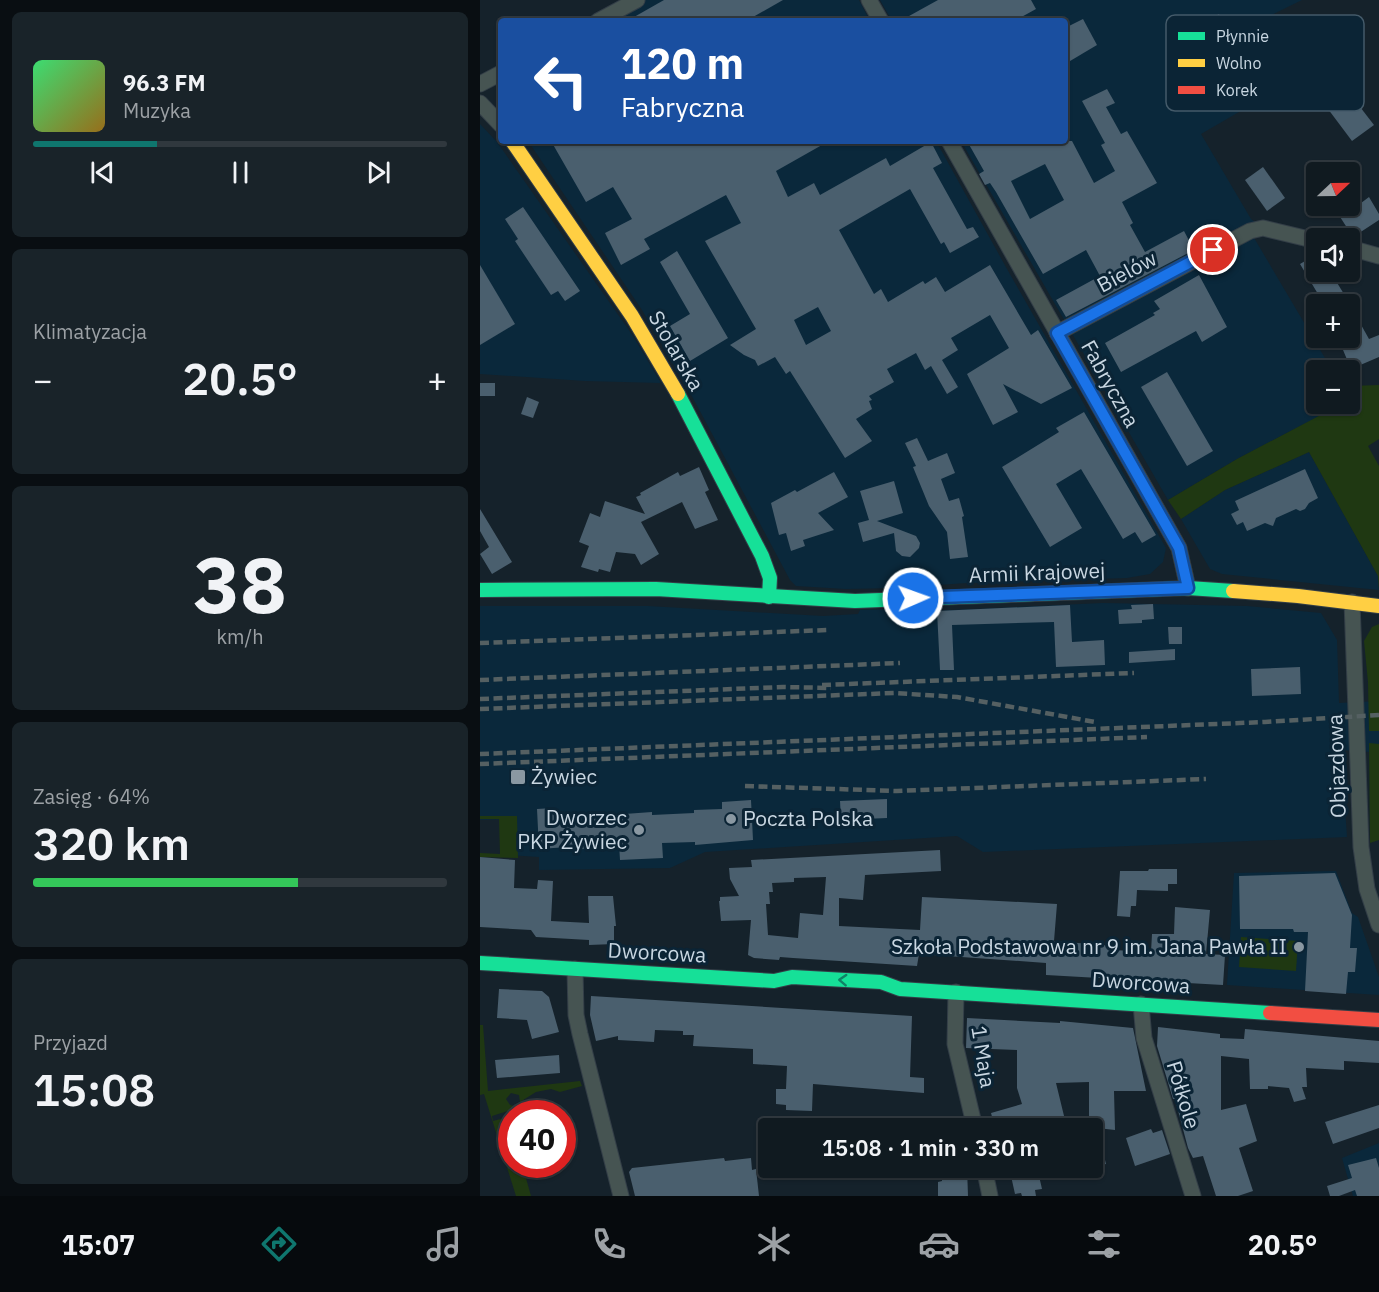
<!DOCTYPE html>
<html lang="pl">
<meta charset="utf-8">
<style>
body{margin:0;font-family:"IBM Plex Sans",sans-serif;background:#192329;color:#f1f3f6;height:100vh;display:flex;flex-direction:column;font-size:22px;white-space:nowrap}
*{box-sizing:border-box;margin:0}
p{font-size:20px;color:#9ca1a5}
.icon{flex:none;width:33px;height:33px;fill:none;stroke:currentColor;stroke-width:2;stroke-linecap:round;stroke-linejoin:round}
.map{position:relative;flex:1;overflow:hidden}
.drawer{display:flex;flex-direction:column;gap:12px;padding:12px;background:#090e12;width:480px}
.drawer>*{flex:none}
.top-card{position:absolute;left:18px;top:18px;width:570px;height:126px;border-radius:6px;box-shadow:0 2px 4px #0004,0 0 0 2px #30383e;background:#1a4fa0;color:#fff;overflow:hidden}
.needle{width:39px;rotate:68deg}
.buttons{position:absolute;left:826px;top:162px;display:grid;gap:12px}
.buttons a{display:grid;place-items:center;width:54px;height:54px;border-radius:6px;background:#101a20;box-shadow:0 2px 4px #0004,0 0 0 2px #30383e;font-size:30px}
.speed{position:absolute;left:18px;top:1100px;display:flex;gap:12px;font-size:30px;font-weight:700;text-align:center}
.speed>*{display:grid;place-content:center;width:78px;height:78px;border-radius:50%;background:#101a20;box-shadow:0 2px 4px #0004,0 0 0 2px #30383e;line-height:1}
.speed .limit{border:9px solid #d22;background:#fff;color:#111}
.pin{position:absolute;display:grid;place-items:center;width:51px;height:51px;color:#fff;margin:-26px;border:3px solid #fff;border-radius:50%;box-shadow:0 2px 6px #0007}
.me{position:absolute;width:66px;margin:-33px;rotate:88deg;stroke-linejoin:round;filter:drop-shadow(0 0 4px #0008)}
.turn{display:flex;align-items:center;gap:21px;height:126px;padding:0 24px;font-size:27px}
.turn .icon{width:78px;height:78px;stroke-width:2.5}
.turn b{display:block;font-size:42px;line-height:51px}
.big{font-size:45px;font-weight:600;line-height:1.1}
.drawer .widget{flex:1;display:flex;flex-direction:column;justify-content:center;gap:9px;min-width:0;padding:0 21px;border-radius:9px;background:#192329}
.drawer .dial{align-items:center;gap:0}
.dial b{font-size:78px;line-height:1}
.song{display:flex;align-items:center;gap:18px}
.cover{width:72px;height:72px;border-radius:9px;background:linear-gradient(135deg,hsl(140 70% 55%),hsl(40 70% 35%))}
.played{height:6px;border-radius:3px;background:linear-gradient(90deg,#0f766e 30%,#30383e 30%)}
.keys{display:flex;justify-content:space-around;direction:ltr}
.heat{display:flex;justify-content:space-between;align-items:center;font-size:33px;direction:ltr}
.charge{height:9px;border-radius:4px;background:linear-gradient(90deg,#34c759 64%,#30383e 0)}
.trip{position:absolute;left:278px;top:1118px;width:345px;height:60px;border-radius:6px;background:#101a20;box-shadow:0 2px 4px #0004,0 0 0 2px #30383e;font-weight:600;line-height:60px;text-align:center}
.tabs{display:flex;height:96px;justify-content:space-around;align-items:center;background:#060a0d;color:#9ca1a5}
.tabs .icon{width:42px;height:42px}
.tabs .current{color:#0f766e}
.tabs b{font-size:27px;color:#f1f3f6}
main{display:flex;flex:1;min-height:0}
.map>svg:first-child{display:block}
.built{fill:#0a283b}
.green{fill:#1f3812}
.building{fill:#4a5f6e;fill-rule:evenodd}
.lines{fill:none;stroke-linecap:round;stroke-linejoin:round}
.street-casing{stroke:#333e47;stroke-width:17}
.fast-casing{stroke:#333e47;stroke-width:16}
.slow-casing{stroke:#333e47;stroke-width:16}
.jam-casing{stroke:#333e47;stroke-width:16}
.street{stroke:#465452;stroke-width:15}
.fast{stroke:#16e098;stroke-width:14}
.slow{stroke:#ffcf43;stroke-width:14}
.jam{stroke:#f24e42;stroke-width:14}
.rail{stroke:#556062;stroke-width:4.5;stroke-dasharray:9 4.5;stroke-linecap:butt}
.oneway{stroke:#108266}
.route-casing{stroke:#114b97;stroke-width:15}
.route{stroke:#1a73e8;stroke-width:10}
.poi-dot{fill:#8a98a2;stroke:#0b2435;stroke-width:2}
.labels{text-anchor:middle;stroke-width:6;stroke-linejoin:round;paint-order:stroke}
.street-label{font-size:21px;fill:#c9d7e2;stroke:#0b2435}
.poi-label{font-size:21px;fill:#c9d7e2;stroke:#0b2435;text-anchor:start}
.key{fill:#0b2435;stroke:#445a69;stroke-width:1.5}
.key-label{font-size:16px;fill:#c9d7e2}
</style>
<main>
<section class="drawer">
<div class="widget">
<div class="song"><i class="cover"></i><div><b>96.3 FM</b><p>Muzyka</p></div></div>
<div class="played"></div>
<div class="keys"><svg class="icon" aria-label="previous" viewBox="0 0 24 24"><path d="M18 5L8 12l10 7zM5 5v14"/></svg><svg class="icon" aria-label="pause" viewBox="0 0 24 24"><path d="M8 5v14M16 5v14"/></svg><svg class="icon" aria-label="next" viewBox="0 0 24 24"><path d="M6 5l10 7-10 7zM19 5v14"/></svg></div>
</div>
<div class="widget"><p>Klimatyzacja</p>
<div class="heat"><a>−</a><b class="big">20.5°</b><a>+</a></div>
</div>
<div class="widget dial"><b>38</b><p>km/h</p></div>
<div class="widget"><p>Zasięg · 64%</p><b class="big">320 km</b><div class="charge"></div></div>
<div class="widget"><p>Przyjazd</p><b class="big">15:08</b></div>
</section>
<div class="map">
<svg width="899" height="1196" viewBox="0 0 899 1196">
<rect width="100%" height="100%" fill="#15222b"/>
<!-- built -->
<g class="built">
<path d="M159,0H379L390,21H127Z"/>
<path d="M400,0H822L739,41L778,101L721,134L771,219L783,228L770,231L852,370H837V404H855L853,409L757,459L688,500L481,141H585V21H412Z"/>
<path d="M0,124L17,142L153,336L181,383L105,381L0,374Z"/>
<path d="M48,141H456L527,269L686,548L683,562L670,574L647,578L487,583L415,588L366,589L316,586L310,580L214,400L162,310Z"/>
<path d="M829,452L898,576L899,590L742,574L730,569L701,519L745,490Z"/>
<path d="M623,603L767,606L841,613L857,640L859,703L899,701V831L890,752L861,750L867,837L503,852L477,836L225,852L190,868L59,870V857L28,855V819L0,820V606H168L343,616L378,614L380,610L426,609L427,612Z"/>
<path d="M856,871L872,913L878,917L899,977V995L747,985L754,873Z"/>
<path d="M899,1143V1196H873L862,1158Z"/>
</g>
<!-- green -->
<g class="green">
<path d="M899,385V439L888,446L899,466V589L898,576L829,452L745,490L701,519L688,500L757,459L852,409L855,404H870V386Z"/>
<path d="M899,624V731H889L888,682L884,641L892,627Z"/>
<path d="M889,743L899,744V840L890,843Z"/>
<path d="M0,816H37L38,858L0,857V853L20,854L19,819H0Z"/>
<path d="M761,937L818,941L816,971L759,967Z"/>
<path d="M0,1025H3L8,1091L100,1081L102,1086L80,1092L71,1089L56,1092L40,1102L39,1095L31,1093L26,1099L30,1105L34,1106L31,1110L12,1116L13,1121L28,1117L31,1130L32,1164H42L51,1196H36L4,1094L0,1095Z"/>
</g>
<!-- building -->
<g class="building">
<path d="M184,0H303L266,21H147Z"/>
<path d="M458,0H551L556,9L534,21H420Z"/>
<path d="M739,14L749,31L720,48L710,30Z"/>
<path d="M603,19L617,45L585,64V28Z"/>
<path d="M860,81L894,125L872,141L839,97Z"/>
<path d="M627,89L635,103L626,107L641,134L647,131L677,183L642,202L653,223L650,225L665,252L704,231L714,250L586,317L576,300L620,276L606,250L563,274L516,192L510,183L505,185L499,174L504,171L487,141H592L614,183L635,171L621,145L625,143L602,101ZM565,164L584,200L550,219L531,181Z"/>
<path d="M71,141H349L296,171L308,197L334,183L340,195L406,158L410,166L451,142L462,163L453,168L487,229L493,227L499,237L470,253L464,242L461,244L430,189L359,230L394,294L401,289L408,302L443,281L445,284L456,277L465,292L510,265L551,335L558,330L592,388L561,404L523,384L538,412L513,425L487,374L529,348L510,315L471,338L478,350L462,360L478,387L467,394L451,366L445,370L436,353L407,369L414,382L389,396L392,400L389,401L392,409L376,419L392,441L365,458L310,371L306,374L295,357L278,366L275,360L264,355L250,345L276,329L225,241L261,223L246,195L164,239L170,249L141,265L125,233L152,219L133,187L106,202ZM338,307L351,331L326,345L314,320Z"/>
<path d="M783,167L805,198L787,211L765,180Z"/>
<path d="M889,197L899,214V220L873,237L853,206H870L879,199L881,203Z"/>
<path d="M43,207L100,291L85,301L78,291L71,295L35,241L38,239L25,219Z"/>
<path d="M197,251L248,338L210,361L190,326L210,314L180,262Z"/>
<path d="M837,254V272H853L858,280L856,281L870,304H844L820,264Z"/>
<path d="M0,265L35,324L0,345Z"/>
<path d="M719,275L747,327L722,342L716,331L641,372L625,343L675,315L673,313L680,309L674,301Z"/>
<path d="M870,305L889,339L899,335V357L871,369L858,338H870Z"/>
<path d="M687,372L733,451L707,466L661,387Z"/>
<rect x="0" y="383" width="15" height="13"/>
<path d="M47,397L59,402L53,418L41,414Z"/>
<path d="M604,412L676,535L662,543L655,532L643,539L601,469L576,484L602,528L570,547L522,467L579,432L576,428Z"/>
<path d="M437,438L448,461L467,453L475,473L461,479L469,501L479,498L484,516L482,517L488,557L470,559L467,532L449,506L433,467L436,466L425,443Z"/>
<path d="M219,467L229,490L225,492L238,520L215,529L202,502L161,522L179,554L161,565L155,554L136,552L130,572L119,569L118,572L101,567L109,546L99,542L110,513L120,517L125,501L165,514L156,497L161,495L160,493L198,472L200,476Z"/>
<path d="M825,469L838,498L829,503L825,509L820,511L816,509L796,518L793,526L785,523L767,531L763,522L757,525L751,514L759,510L755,501Z"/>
<path d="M354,472L368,497L338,513L354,530L323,540L325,546L311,551L306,533L299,535L291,503L315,490L317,492Z"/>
<path d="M414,481L423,513L397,521L436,536L440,543L439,548L430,557L422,556L416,551L414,533L383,542L378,523L389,520L380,491Z"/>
<path d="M0,509L32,562L12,574L0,554L9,547L0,531Z"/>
<path d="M673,604L674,619L662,620V623L639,624L638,610L652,609L651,605Z"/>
<path d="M590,605L592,642L624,640L625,665L576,667L574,622L472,625L474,670H460L457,611Z"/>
<path d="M688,627H702V644H689Z"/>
<path d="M695,649V660L649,663V652Z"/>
<path d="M820,667L821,694L772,696L771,669Z"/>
<path d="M407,799V818L361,820L360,801Z"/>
<path d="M271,800L273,840L215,845V842L182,843L183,858L140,860L139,844L104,846V849L88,850V847L59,849L57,809L73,808L74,816L104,815L103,817L172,812V815L214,813V810L242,809V802Z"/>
<path d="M460,850L461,871L385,875L383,900L359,898V926L440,930L442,897L577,904L574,941L634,946L633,950L671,952L672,934H694L695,907L730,910L726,954L745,955L743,985L566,975V963L439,954L437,966L313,958L300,957L299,960L274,958L268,955L271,920L241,921L239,901H240V897L259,896L250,879L249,868L272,867L271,860ZM346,877L343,915L320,913L318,938L288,935L286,904H290L289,892H293L292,883L314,882V878Z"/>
<path d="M0,857L35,860L34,888L57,889L58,880L73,881L71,921L109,923L108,896H133L136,926H134V944L109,945V940L56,937L51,930L0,927Z"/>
<path d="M669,869H697V884H688V891L657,890L656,906H651L650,917L637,916L640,871H668Z"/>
<path d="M855,873L872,915L870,948H877L875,972H868L866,994L825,991L828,932H814L813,929H760L759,876Z"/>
<path d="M19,989L62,991L69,997L79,1032L52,1039L47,1020L17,1018Z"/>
<path d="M111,996L432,1016L430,1077L444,1078V1093L333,1084L332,1111L306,1110V1105L296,1104V1089H306L307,1066L273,1064V1049L213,1046L214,1035H203V1031L175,1030L174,1042L138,1040V1036L116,1041L110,1015Z"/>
<path d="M487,1018L580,1023V1021L653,1028L666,1091H634L635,1130L617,1128L626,1164L612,1167V1128H515L511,1113L542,1104L537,1088V1050L486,1048ZM609,1082V1116L585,1120L576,1083Z"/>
<path d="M678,1027L740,1034V1038L764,1039L765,1029L899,1041V1063L864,1061V1070L826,1068L827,1087H822L826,1099L814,1102L809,1088L788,1086V1089H770L769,1059L741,1056V1110L766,1104L777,1141L759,1148L773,1191L758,1196H736L723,1156L713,1158L708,1148L695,1099H693L677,1046Z"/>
<path d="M79,1055L80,1073L17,1078L15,1060Z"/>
<path d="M899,1105V1128L853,1144L845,1122Z"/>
<path d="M671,1129L673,1133L682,1130L690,1154L655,1166L646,1138Z"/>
<path d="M244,1158L245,1161L271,1158L272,1170L276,1169L279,1196H155L149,1172L152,1168Z"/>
<path d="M896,1158L899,1168V1196H877L875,1190L859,1196H850L847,1186L872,1178L868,1165Z"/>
<path d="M462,1167H487L488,1196H458V1182L462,1181Z"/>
<path d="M529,1167H557L562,1189L555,1190L556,1196H542L541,1193L535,1194Z"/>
</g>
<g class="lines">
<!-- street casing -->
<g class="street-casing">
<g id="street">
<path d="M389,0L401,21"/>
<path d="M118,21L157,0"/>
<path d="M0,84L21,73"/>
<path d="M0,103L21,125"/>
<path d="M469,141L699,548L708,588"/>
<path d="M870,248L899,256"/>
<path d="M577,333L770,231L783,228L837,241"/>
<path d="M872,602L881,847L887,889L899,925"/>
<path d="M95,969L96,1015L100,1034L141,1196"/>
<path d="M476,992L475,1044L495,1128"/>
<path d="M661,1004L664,1038L713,1196"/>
<path d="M504,1167L510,1196"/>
</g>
</g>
<!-- fast casing -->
<g class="fast-casing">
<g id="fast">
<path d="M198,394L282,556L290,578L289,597"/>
<path d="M0,590L176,589L375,601L708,588L753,591"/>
<path d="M0,963L294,981L312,977L401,982L420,989L790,1013"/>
</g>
</g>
<!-- slow casing -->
<g class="slow-casing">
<g id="slow">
<path d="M32,141L152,316L198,394"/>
<path d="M753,591L818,596L899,606"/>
</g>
</g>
<!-- jam casing -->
<g class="jam-casing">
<path id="jam" d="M790,1013L899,1020"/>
</g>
<!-- street -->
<use href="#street" class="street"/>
<!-- fast -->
<use href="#fast" class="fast"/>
<!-- slow -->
<use href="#slow" class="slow"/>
<!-- jam -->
<use href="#jam" class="jam"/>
<!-- rail -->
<g class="rail">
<path d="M0,643L349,630"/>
<path d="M0,680L420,663"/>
<path d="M342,685L654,673"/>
<path d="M0,699L303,687L351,688"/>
<path d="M0,709L414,693L477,697L615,722"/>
<path d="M0,754L785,722L899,715"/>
<path d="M0,764L667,737"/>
<path d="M265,786L417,791L726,779"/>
</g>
</g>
<!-- one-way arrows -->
<defs><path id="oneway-chevron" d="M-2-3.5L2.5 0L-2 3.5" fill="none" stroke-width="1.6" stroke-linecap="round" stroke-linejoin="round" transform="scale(1.5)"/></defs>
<use class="oneway" href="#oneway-chevron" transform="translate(363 980) rotate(-177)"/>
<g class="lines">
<!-- route casing -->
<g class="route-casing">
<path id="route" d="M433,598L708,588L699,548L577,333L733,250"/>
</g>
<!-- route -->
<use href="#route" class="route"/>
</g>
<!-- markers -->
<g class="poi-dot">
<rect x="30" y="769" width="16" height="16" rx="3"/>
<circle cx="251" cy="819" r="6"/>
<circle cx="159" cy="830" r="6"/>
<circle cx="819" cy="947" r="6"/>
</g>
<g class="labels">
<!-- street labels -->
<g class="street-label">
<text transform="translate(647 272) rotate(-28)" y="7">Bielów</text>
<text transform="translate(196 351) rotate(60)" y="7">Stolarska</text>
<text transform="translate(630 384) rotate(61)" y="7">Fabryczna</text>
<text transform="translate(557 573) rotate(-2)" y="7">Armii Krajowej</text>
<text transform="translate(857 766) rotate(-92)" y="7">Objazdowa</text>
<text transform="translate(177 953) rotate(3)" y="7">Dworcowa</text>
<text transform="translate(661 983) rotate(4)" y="7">Dworcowa</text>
<text transform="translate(503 1057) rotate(81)" y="7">1 Maja</text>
<text transform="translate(703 1095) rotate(73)" y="7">Półkole</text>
</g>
<!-- poi labels -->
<g class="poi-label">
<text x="51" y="784">Żywiec</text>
<text x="147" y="825" text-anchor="end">Dworzec<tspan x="147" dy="24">PKP Żywiec</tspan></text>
<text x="263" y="826">Poczta Polska</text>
<text x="807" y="954" text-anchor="end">Szkoła Podstawowa nr 9 im. Jana Pawła II</text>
</g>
</g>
<!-- legend -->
<rect x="686" y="15" width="198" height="96" rx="9" class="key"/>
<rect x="698" y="32" width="27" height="8" fill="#16e098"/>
<rect x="698" y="59" width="27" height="8" fill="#ffcf43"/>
<rect x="698" y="86" width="27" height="8" fill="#f24e42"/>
<g class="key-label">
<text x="736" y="42">Płynnie</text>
<text x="736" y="69">Wolno</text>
<text x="736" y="96">Korek</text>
</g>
</svg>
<div class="buttons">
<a><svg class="needle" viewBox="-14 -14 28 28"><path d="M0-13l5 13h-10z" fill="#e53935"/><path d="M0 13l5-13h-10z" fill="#9ca1a5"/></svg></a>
<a><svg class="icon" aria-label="sound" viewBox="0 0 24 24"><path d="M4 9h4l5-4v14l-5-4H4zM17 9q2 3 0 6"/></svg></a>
<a>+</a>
<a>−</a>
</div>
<div class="speed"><div class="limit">40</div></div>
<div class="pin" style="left:733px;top:250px;background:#d93025"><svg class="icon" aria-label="arrive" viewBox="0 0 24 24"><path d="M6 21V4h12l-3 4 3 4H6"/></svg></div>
<svg class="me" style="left:433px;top:598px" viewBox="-20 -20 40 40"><circle r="17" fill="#1a73e8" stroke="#fff" stroke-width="3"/><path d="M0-11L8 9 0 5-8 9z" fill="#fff"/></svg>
<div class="trip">15:08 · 1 min · 330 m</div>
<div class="top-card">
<div class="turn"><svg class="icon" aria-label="left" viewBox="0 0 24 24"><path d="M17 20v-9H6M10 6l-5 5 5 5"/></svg><div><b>120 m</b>Fabryczna</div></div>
</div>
</div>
</main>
<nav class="tabs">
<b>15:07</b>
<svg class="icon current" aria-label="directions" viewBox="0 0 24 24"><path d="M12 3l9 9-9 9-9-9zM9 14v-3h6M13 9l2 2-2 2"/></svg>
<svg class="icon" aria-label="music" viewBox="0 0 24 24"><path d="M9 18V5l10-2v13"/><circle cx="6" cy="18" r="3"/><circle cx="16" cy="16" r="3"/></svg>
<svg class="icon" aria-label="phone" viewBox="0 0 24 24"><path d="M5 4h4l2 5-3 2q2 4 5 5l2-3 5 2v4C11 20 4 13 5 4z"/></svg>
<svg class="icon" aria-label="climate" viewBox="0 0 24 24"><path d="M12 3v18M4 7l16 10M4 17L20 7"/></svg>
<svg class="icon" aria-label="car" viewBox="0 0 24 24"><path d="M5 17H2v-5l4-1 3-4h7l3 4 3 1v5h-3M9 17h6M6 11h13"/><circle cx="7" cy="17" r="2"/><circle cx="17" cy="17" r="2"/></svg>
<svg class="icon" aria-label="filters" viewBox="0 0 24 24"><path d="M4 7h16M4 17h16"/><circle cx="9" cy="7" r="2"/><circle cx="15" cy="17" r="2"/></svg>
<b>20.5°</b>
</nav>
